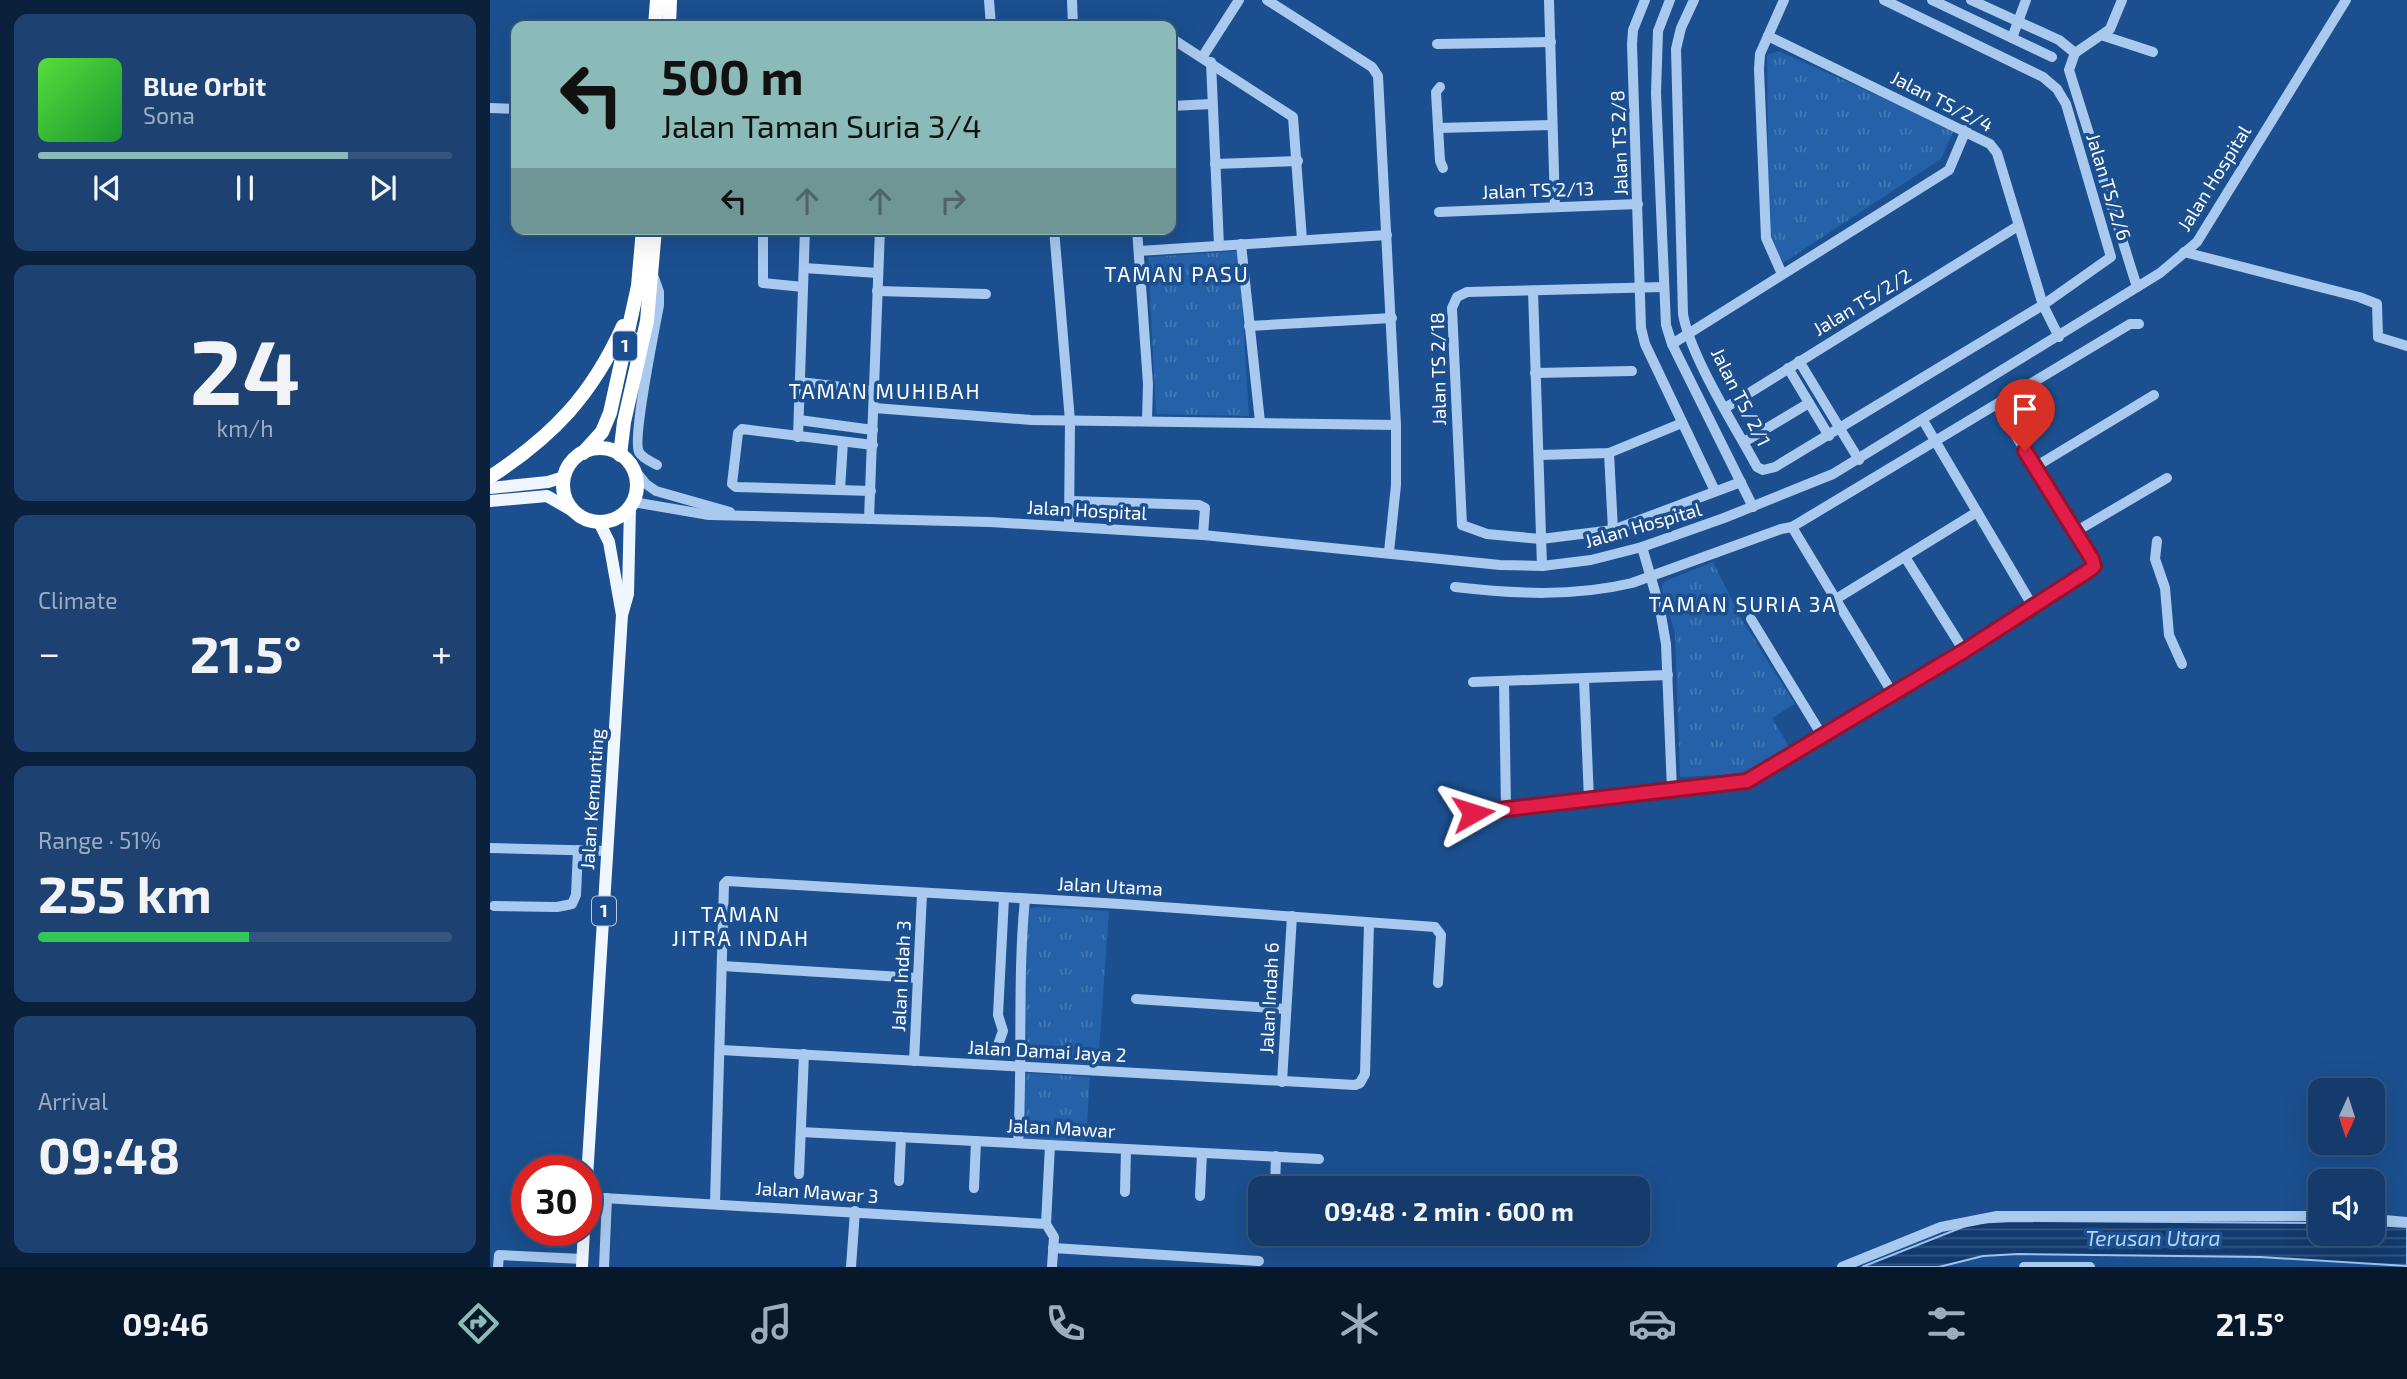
<!DOCTYPE html>
<meta charset="utf-8">
<style>
body{margin:0;font-family:"Exo 2",sans-serif;background:#1d4271;color:#f1f3f6;height:100vh;display:flex;flex-direction:column;font-size:26px;white-space:nowrap}
*{box-sizing:border-box;margin:0}
p{font-size:23px;color:#9dadc1}
.icon{flex:none;width:38px;height:38px;fill:none;stroke:currentColor;stroke-width:2;stroke-linecap:round;stroke-linejoin:round}
.map{position:relative;flex:1;overflow:hidden}
.details{display:flex;flex-direction:column;gap:14px;padding:14px;background:#0b203b;width:490px}
.details>*{flex:none}
.banner{position:absolute;left:21px;top:21px;width:665px;height:214px;border-radius:14px;box-shadow:0 7px 28px #0002,0 0 0 2px #33557e;background:#8bbbb9;color:#111;overflow:hidden}
.needle{width:46px;rotate:183deg}
.controls{position:absolute;left:1818px;top:1078px;display:grid;gap:14px}
.controls a{display:grid;place-items:center;width:77px;height:77px;border-radius:14px;background:#143b6b;box-shadow:0 7px 28px #0002,0 0 0 2px #33557e;font-size:35px}
.speed{position:absolute;left:21px;top:1155px;display:flex;gap:14px;font-size:35px;font-weight:700;text-align:center}
.speed>*{display:grid;place-content:center;width:91px;height:91px;border-radius:50%;background:#143b6b;box-shadow:0 7px 28px #0002,0 0 0 2px #33557e;line-height:1}
.speed .limit{border:10px solid #d22;background:#fff;color:#111}
.pin{position:absolute;display:grid;place-items:center;width:60px;height:60px;color:#fff;margin:-72px -30px;border-radius:50% 50% 50% 0;rotate:-45deg;box-shadow:0 0 7px #0007}
.pin .icon{rotate:45deg}
.me{position:absolute;width:77px;margin:-38px;rotate:84deg;stroke-linejoin:round;filter:drop-shadow(0 0 5px #0008)}
.turn{display:flex;align-items:center;gap:24px;height:147px;padding:0 35px;font-size:32px}
.turn .icon{width:91px;height:91px;stroke-width:2.5}
.turn b{display:block;font-size:49px;line-height:60px}
.lanes{display:flex;align-items:center;height:66px;padding:0 35px;background:#0003;justify-content:center;gap:35px;direction:ltr}
.lanes .off{opacity:.35}
.big{font-size:52px;font-weight:700;line-height:1.1}
.details .card{flex:1;display:flex;flex-direction:column;justify-content:center;gap:10px;min-width:0;padding:0 24px;border-radius:14px;background:#1d4271}
.details .dial{align-items:center;gap:0}
.dial b{font-size:91px;line-height:1}
.song{display:flex;align-items:center;gap:21px}
.cover{width:84px;height:84px;border-radius:10px;background:linear-gradient(135deg,hsl(110 70% 55%),hsl(130 70% 35%))}
.played{height:7px;border-radius:4px;background:linear-gradient(90deg,#8bbbb9 75%,#33557e 75%)}
.keys{display:flex;justify-content:space-around;direction:ltr}
.heat{display:flex;justify-content:space-between;align-items:center;font-size:38px;direction:ltr}
.charge{height:10px;border-radius:5px;background:linear-gradient(90deg,#34c759 51%,#33557e 0)}
.trip{position:absolute;left:758px;top:1176px;width:402px;height:70px;border-radius:14px;background:#143b6b;box-shadow:0 7px 28px #0002,0 0 0 2px #33557e;font-weight:700;line-height:70px;text-align:center}
.menu{display:flex;height:112px;justify-content:space-around;align-items:center;background:#08182b;color:#9dadc1}
.menu .icon{width:49px;height:49px}
.menu .current{color:#8bbbb9}
.menu b{font-size:32px;color:#f1f3f6}
main{display:flex;flex:1;min-height:0}
.map>svg:first-child{display:block}
.park{fill:url(#park-tufts)}
.water{fill:url(#water-rules);stroke:#9cc4f0;stroke-width:2}
.lines{fill:none;stroke-linecap:round;stroke-linejoin:round}
.minor{stroke:#a9c9ee;stroke-width:10}
.major{stroke:#f0f6ff;stroke-width:12}
.highway{stroke:#fff;stroke-width:14}
.route-casing{stroke:#92132f;stroke-width:18}
.route{stroke:#e11d48;stroke-width:12}
.labels{text-anchor:middle;stroke-width:7;stroke-linejoin:round;paint-order:stroke}
.shield{fill:#1b4f8f;stroke:#bbcadd;stroke-width:2}
.shield-label{font-size:18px;font-weight:bold;fill:#fff}
.street-label{font-size:19px;fill:#fff;stroke:#1b4f8f}
.neighbourhood-label{font-size:21px;letter-spacing:2px;fill:#fff;stroke:#1b4f8f}
.water-label{font-size:21px;font-style:italic;fill:#b5d3f5;stroke:#1b4f8f}
</style>
<main>
<section class="details">
<div class="card">
<div class="song"><i class="cover"></i><div><b>Blue Orbit</b><p>Sona</p></div></div>
<div class="played"></div>
<div class="keys"><svg class="icon" aria-label="previous" viewBox="0 0 24 24"><path d="M18 5L8 12l10 7zM5 5v14"/></svg><svg class="icon" aria-label="pause" viewBox="0 0 24 24"><path d="M8 5v14M16 5v14"/></svg><svg class="icon" aria-label="next" viewBox="0 0 24 24"><path d="M6 5l10 7-10 7zM19 5v14"/></svg></div>
</div>
<div class="card dial"><b>24</b><p>km/h</p></div>
<div class="card"><p>Climate</p>
<div class="heat"><a>−</a><b class="big">21.5°</b><a>+</a></div>
</div>
<div class="card"><p>Range · 51%</p><b class="big">255 km</b><div class="charge"></div></div>
<div class="card"><p>Arrival</p><b class="big">09:48</b></div>
</section>
<div class="map">
<svg width="1917" height="1267" viewBox="0 0 1917 1267">
<defs>
<pattern id="park-tufts" width="24" height="20" patternUnits="userSpaceOnUse" patternTransform="scale(1.75)"><rect width="24" height="20" fill="#2461a8"/><path d="M3 7l-1-3M5 7V3M7 7l1-3M15 17l-1-3M17 17v-4M19 17l1-3" fill="none" stroke="#4579b5"/></pattern>
<pattern id="water-rules" width="6" height="5" patternUnits="userSpaceOnUse" patternTransform="scale(1.75)"><rect width="6" height="5" fill="#123a6d"/><path d="M0 2.5h6" fill="none" stroke="#365883"/></pattern>
</defs>
<rect width="100%" height="100%" fill="#1b4f8f"/>
<!-- park -->
<g class="park">
<path d="M1289,51L1464,130L1451,159L1293,263L1279,238L1277,55Z"/>
<path d="M749,251L759,416L666,414L658,257Z"/>
<path d="M1223,562L1252,620L1305,704L1282,718L1300,748L1257,774L1190,777L1185,633L1171,588L1175,581Z"/>
<path d="M548,907L619,911L608,1065L538,1060L532,972L537,909Z"/>
<path d="M535,1073L600,1077L596,1142L531,1138Z"/>
</g>
<!-- water -->
<path class="water" d="M1524,1221L1830,1223V1234H1883V1225L1917,1227V1266L1770,1257L1528,1254L1493,1256L1449,1267H1372L1483,1223Z"/>
<g class="lines">
<!-- minor -->
<g class="minor">
<path d="M499,0L501,26"/>
<path d="M582,0L583,26"/>
<path d="M777,0L882,67L888,76L906,425V485L899,552"/>
<path d="M1059,0L1065,207"/>
<path d="M1155,0L1143,30L1142,44L1151,328L1155,344L1225,491"/>
<path d="M1180,0L1168,31L1166,93L1176,325L1182,344L1263,507"/>
<path d="M1204,0L1191,28L1186,49L1193,314C1200,356 1246,428 1267,467L1273,470L1285,467L1553,305L1621,257L1576,104L1567,89L1553,77L1394,0"/>
<path d="M1442,0L1562,57"/>
<path d="M1481,0L1569,40L1585,53"/>
<path d="M1632,0L1620,29L1585,53L1579,70L1647,287"/>
<path d="M1278,36L1500,144L1507,153L1553,305L1569,337"/>
<path d="M1614,36L1663,52"/>
<path d="M681,38L803,117L812,240"/>
<path d="M1522,38L1536,0"/>
<path d="M947,44L1061,42"/>
<path d="M713,56L749,0"/>
<path d="M721,62L729,246"/>
<path d="M950,87L946,92L950,161L953,168"/>
<path d="M681,106L722,104"/>
<path d="M0,108L26,109"/>
<path d="M948,128L1062,125"/>
<path d="M725,164L808,161"/>
<path d="M949,212L1148,204"/>
<path d="M273,229V283L313,287"/>
<path d="M564,229L580,421L579,526"/>
<path d="M647,229L658,384L657,420"/>
<path d="M751,244L770,422"/>
<path d="M649,251L897,235"/>
<path d="M1694,252L1869,297L1887,304L1888,337L1917,346"/>
<path d="M314,268L388,273"/>
<path d="M1292,274L1276,238L1269,69L1270,54L1294,0"/>
<path d="M163,275L169,292V305C165,327 142,439 149,452C152,458 162,462 167,465"/>
<path d="M1173,287L977,292L967,297L962,308L972,525L997,534L1051,539L1123,530L1251,482"/>
<path d="M387,291L496,294"/>
<path d="M1043,291L1052,566"/>
<path d="M759,326L902,318"/>
<path d="M1182,344L1459,170L1476,130"/>
<path d="M1309,361L1369,460"/>
<path d="M1298,368L1339,436"/>
<path d="M1045,373L1142,371"/>
<path d="M310,382L385,391"/>
<path d="M384,408L541,420L906,425"/>
<path d="M1235,408L1528,226"/>
<path d="M309,420L383,430"/>
<path d="M1434,422L1542,605"/>
<path d="M308,437L315,229"/>
<path d="M1254,442L1319,403"/>
<path d="M1119,453L1123,530"/>
<path d="M1050,455L1119,453L1192,423"/>
<path d="M140,464L156,484L166,491L240,512"/>
<path d="M1545,467L1664,395"/>
<path d="M350,490L353,442"/>
<path d="M381,491L246,487L242,484L248,433L252,429L383,445"/>
<path d="M580,501L709,505L715,508L713,535"/>
<path d="M143,502L219,515L500,522L713,535L1010,565L1052,566L1101,560L1152,547L1234,518L1343,474L1670,273L1707,242L1856,0"/>
<path d="M379,519L390,229"/>
<path d="M1302,527L1403,694"/>
<path d="M1585,532L1677,478"/>
<path d="M1667,541L1665,559L1675,588L1679,635L1692,664"/>
<path d="M1152,547L1170,609L1176,644L1182,790"/>
<path d="M1415,557L1474,651"/>
<path d="M965,587C1026,594 1083,597 1142,583L1291,529L1302,527L1640,324H1649"/>
<path d="M1346,599L1487,512"/>
<path d="M1261,619L1333,737"/>
<path d="M1094,679L1099,800"/>
<path d="M1014,681L1016,809"/>
<path d="M983,682L1178,675"/>
<path d="M983,813L1257,781L1333,737L1601,569L1604,563L1507,405"/>
<path d="M0,848L118,851"/>
<path d="M4,906L67,907L82,904L86,895L88,850"/>
<path d="M232,966L428,978"/>
<path d="M646,999L796,1009"/>
<path d="M509,1042L513,1031L508,1015L514,898"/>
<path d="M231,1050L865,1085L870,1083L875,1074L879,923"/>
<path d="M424,1061L432,894"/>
<path d="M792,1082L802,916"/>
<path d="M311,1132L829,1159"/>
<path d="M528,1143C533,1062 527,980 535,899"/>
<path d="M309,1174L314,1054"/>
<path d="M409,1181L411,1137"/>
<path d="M484,1188L486,1141"/>
<path d="M785,1188L786,1156"/>
<path d="M635,1192L636,1149"/>
<path d="M710,1196L712,1153"/>
<path d="M96,1197L556,1224L564,1237L562,1267"/>
<path d="M225,1203L234,884L237,881L631,904L945,927L951,935L948,983"/>
<path d="M1883,1219L1917,1222"/>
<path d="M556,1224L560,1145"/>
<path d="M563,1248L769,1261"/>
<path d="M8,1267L9,1255L93,1259"/>
<path d="M114,1267L117,1198"/>
<path d="M361,1267L365,1211"/>
<path d="M1352,1267L1451,1227L1507,1216H1830"/>
<path d="M1534,1267H1600"/>
</g>
<!-- major -->
<g class="major">
<path d="M0,488L58,482L74,477"/>
<path d="M0,501L57,496L83,511"/>
<path d="M109,522L119,542L132,615"/>
<path d="M96,1194L132,615L138,594L140,507"/>
<path d="M92,1267L94,1230"/>
</g>
<!-- highway -->
<g class="highway">
<path d="M165,26L167,0"/>
<path d="M179,26L180,0"/>
<circle cx="110" cy="485" r="37"/>
<path d="M93,453L112,432L120,413L148,286L153,229"/>
<path d="M130,455L134,422L157,321L165,229"/>
<path d="M0,477C63,436 102,395 133,326"/>
</g>
</g>
<g class="lines">
<!-- route casing -->
<g class="route-casing">
<path id="route" d="M983,813L1257,781L1474,651L1601,569L1604,566L1602,559L1535,451"/>
</g>
<!-- route -->
<use href="#route" class="route"/>
</g>
<g class="labels">
<!-- shield labels -->
<g class="shield">
<rect x="123" y="331.5" width="24" height="29" rx="5"/>
<rect x="102" y="896.5" width="24" height="29" rx="5"/>
</g>
<g class="shield-label">
<text x="135" y="352">1</text>
<text x="114" y="917">1</text>
</g>
<!-- street labels -->
<g class="street-label">
<text transform="translate(1452 101) rotate(27)" y="7">Jalan TS/2/4</text>
<text transform="translate(1129 143) rotate(-92)" y="7">Jalan TS 2/8</text>
<text transform="translate(1724 178) rotate(-58)" y="7">Jalan Hospital</text>
<text transform="translate(1619 187) rotate(73)" y="7">Jalan TS/2/6</text>
<text transform="translate(1048 190) rotate(-2)" y="7">Jalan TS 2/13</text>
<text transform="translate(1372 302) rotate(-31)" y="7">Jalan TS/2/2</text>
<text transform="translate(948 369) rotate(-91)" y="7">Jalan TS 2/18</text>
<text transform="translate(1251 397) rotate(63)" y="7">Jalan TS/2/1</text>
<text transform="translate(597 510) rotate(3)" y="7">Jalan Hospital</text>
<text transform="translate(1153 525) rotate(-16)" y="7">Jalan Hospital</text>
<text transform="translate(102 799) rotate(-86)" y="7">Jalan Kemunting</text>
<text transform="translate(620 886) rotate(3)" y="7">Jalan Utama</text>
<text transform="translate(411 976) rotate(-87)" y="7">Jalan Indah 3</text>
<text transform="translate(779 998) rotate(-87)" y="7">Jalan Indah 6</text>
<text transform="translate(557 1051) rotate(3)" y="7">Jalan Damai Jaya 2</text>
<text transform="translate(571 1128) rotate(3)" y="7">Jalan Mawar</text>
<text transform="translate(327 1192) rotate(4)" y="7">Jalan Mawar 3</text>
</g>
<!-- neighbourhood labels -->
<g class="neighbourhood-label">
<text x="687" y="282">TAMAN PASU</text>
<text x="395" y="399">TAMAN MUHIBAH</text>
<text x="1253" y="612">TAMAN SURIA 3A</text>
<text x="251" y="922">TAMAN<tspan x="251" dy="24">JITRA INDAH</tspan></text>
</g>
<!-- water labels -->
<g class="water-label">
<text x="1663" y="1246">Terusan Utara</text>
</g>
</g>
</svg>
<div class="controls">
<a><svg class="needle" viewBox="-14 -14 28 28"><path d="M0-13l5 13h-10z" fill="#e53935"/><path d="M0 13l5-13h-10z" fill="#9dadc1"/></svg></a>
<a><svg class="icon" aria-label="sound" viewBox="0 0 24 24"><path d="M4 9h4l5-4v14l-5-4H4zM17 9q2 3 0 6"/></svg></a>
</div>
<div class="speed"><div class="limit">30</div></div>
<div class="pin" style="left:1535px;top:451px;background:#d93025"><svg class="icon" aria-label="arrive" viewBox="0 0 24 24"><path d="M6 21V4h12l-3 4 3 4H6"/></svg></div>
<svg class="me" style="left:983px;top:813px" viewBox="-20 -20 40 40"><path d="M0-17L14 15 0 8-14 15z" fill="#e11d48" stroke="#fff" stroke-width="4"/></svg>
<div class="trip">09:48 · 2 min · 600 m</div>
<div class="banner">
<div class="turn"><svg class="icon" aria-label="left" viewBox="0 0 24 24"><path d="M17 20v-9H6M10 6l-5 5 5 5"/></svg><div><b>500 m</b>Jalan Taman Suria 3/4</div></div>
<div class="lanes"><svg class="icon" aria-label="left" viewBox="0 0 24 24"><path d="M17 20v-9H6M10 6l-5 5 5 5"/></svg><svg class="icon off" aria-label="ahead" viewBox="0 0 24 24"><path d="M12 20V5M6 11l6-6 6 6"/></svg><svg class="icon off" aria-label="ahead" viewBox="0 0 24 24"><path d="M12 20V5M6 11l6-6 6 6"/></svg><svg class="icon off" aria-label="right" viewBox="0 0 24 24"><path d="M7 20v-9h11M14 6l5 5-5 5"/></svg></div>
</div>
</div>
</main>
<nav class="menu">
<b>09:46</b>
<svg class="icon current" aria-label="directions" viewBox="0 0 24 24"><path d="M12 3l9 9-9 9-9-9zM9 14v-3h6M13 9l2 2-2 2"/></svg>
<svg class="icon" aria-label="music" viewBox="0 0 24 24"><path d="M9 18V5l10-2v13"/><circle cx="6" cy="18" r="3"/><circle cx="16" cy="16" r="3"/></svg>
<svg class="icon" aria-label="phone" viewBox="0 0 24 24"><path d="M5 4h4l2 5-3 2q2 4 5 5l2-3 5 2v4C11 20 4 13 5 4z"/></svg>
<svg class="icon" aria-label="climate" viewBox="0 0 24 24"><path d="M12 3v18M4 7l16 10M4 17L20 7"/></svg>
<svg class="icon" aria-label="car" viewBox="0 0 24 24"><path d="M5 17H2v-5l4-1 3-4h7l3 4 3 1v5h-3M9 17h6M6 11h13"/><circle cx="7" cy="17" r="2"/><circle cx="17" cy="17" r="2"/></svg>
<svg class="icon" aria-label="filters" viewBox="0 0 24 24"><path d="M4 7h16M4 17h16"/><circle cx="9" cy="7" r="2"/><circle cx="15" cy="17" r="2"/></svg>
<b>21.5°</b>
</nav>
